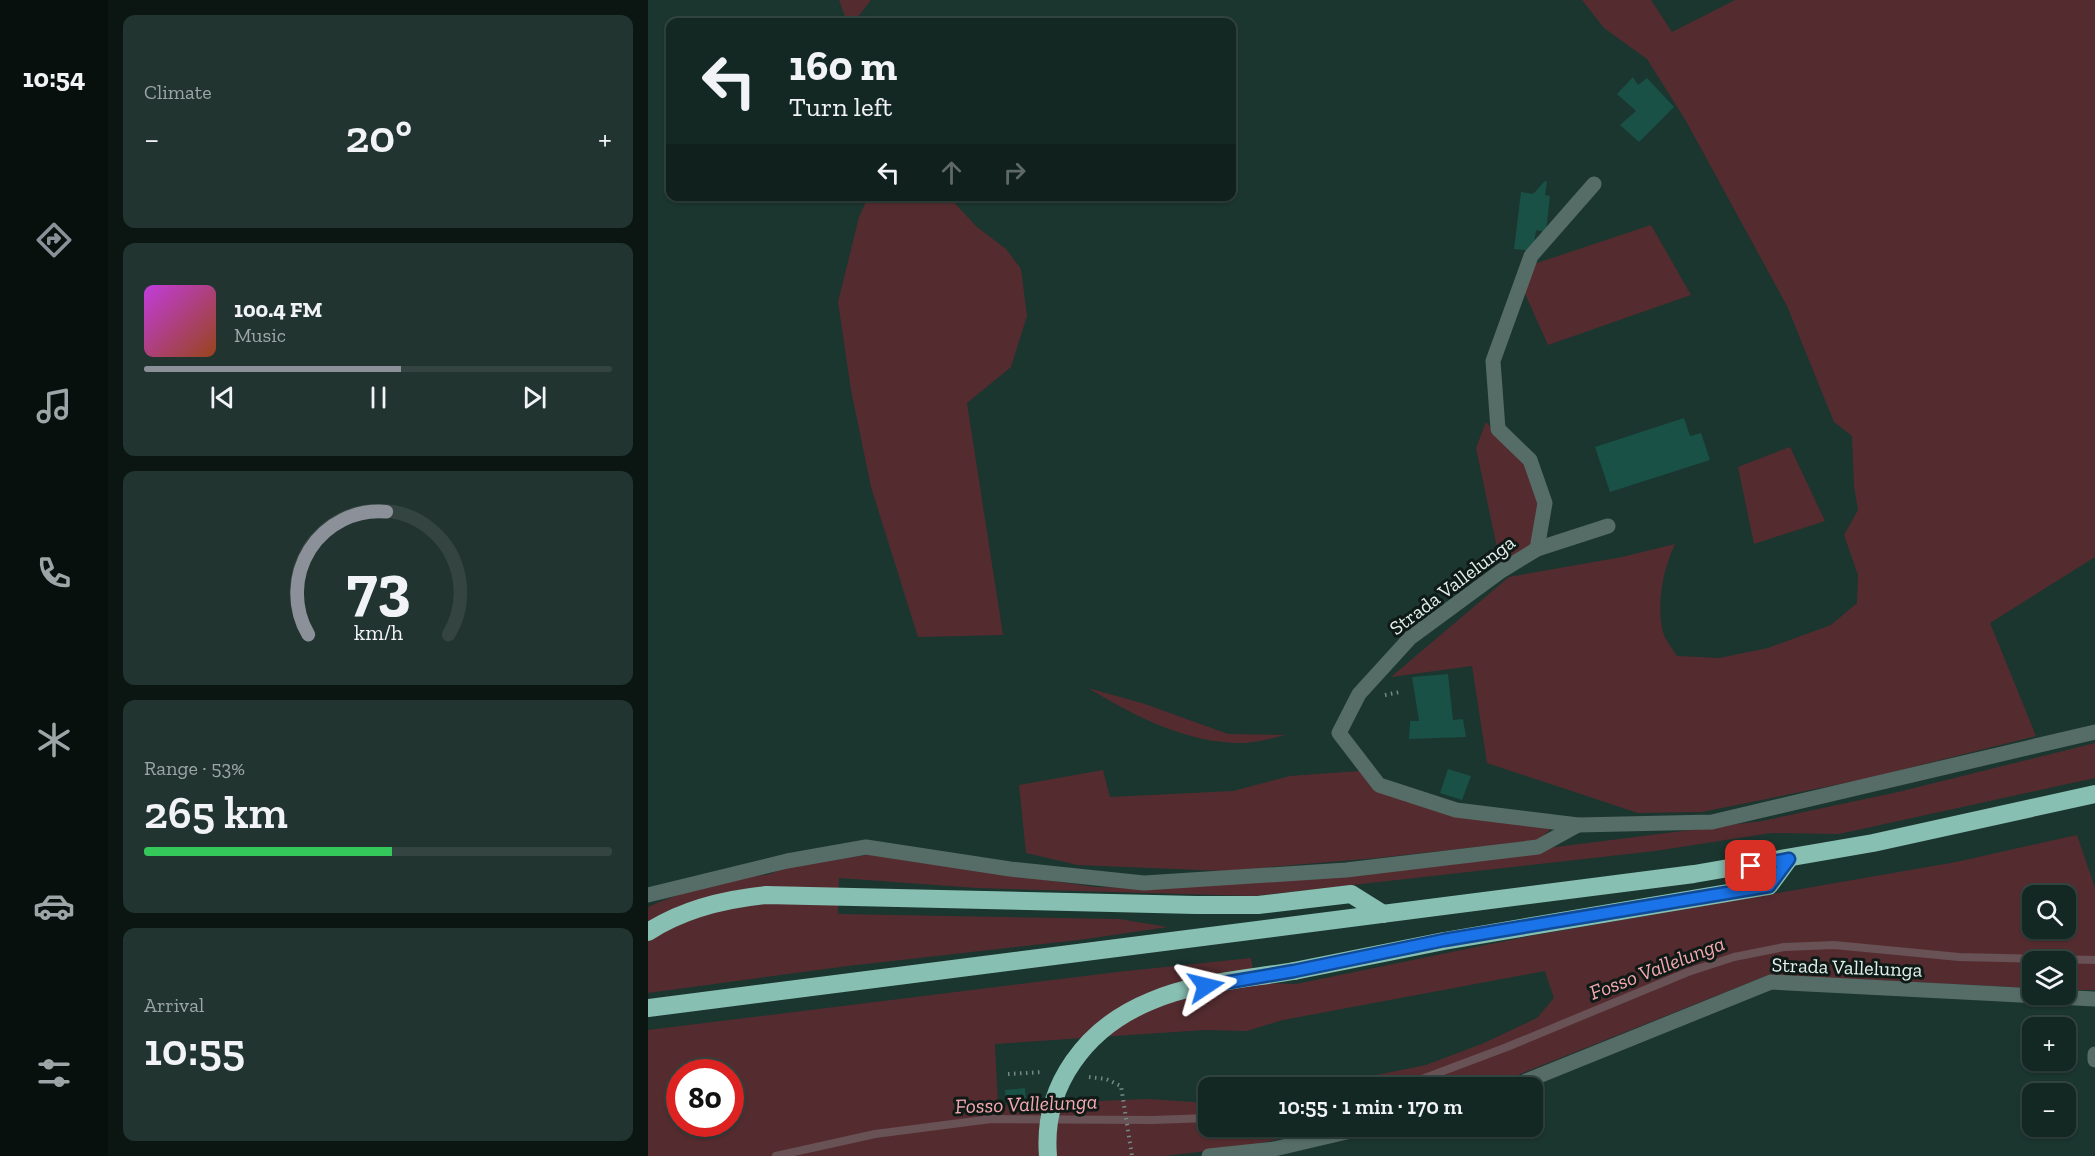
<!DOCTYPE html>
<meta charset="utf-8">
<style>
body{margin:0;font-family:"Zilla Slab",serif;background:#213430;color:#f1f3f6;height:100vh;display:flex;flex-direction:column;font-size:22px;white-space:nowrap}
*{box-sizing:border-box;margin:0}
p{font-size:20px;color:#9da6a6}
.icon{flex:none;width:33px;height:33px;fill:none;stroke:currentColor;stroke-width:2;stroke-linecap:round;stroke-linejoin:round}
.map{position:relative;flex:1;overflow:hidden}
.drawer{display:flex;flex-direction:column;gap:15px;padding:15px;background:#0b1613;width:540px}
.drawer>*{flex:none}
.hud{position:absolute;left:18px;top:18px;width:570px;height:183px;border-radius:12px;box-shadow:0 2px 4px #0004,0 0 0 2px #334441;background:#142823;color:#f1f3f6;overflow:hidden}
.controls{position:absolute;left:1374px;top:885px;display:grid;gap:12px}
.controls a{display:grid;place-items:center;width:54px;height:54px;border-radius:12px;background:#142823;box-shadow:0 2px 4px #0004,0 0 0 2px #334441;font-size:30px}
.speed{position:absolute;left:18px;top:1059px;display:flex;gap:12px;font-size:30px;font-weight:700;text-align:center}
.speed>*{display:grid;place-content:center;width:78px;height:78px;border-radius:50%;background:#142823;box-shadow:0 2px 4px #0004,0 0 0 2px #334441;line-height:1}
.speed .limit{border:9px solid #d22;background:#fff;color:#111}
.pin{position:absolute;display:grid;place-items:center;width:51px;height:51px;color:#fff;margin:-26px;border-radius:12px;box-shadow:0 3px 9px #0006}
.me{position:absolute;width:66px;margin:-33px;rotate:80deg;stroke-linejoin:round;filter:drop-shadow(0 0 4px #0008)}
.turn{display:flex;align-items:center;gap:21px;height:126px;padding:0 24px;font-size:27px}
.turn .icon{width:78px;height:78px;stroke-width:2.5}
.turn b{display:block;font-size:42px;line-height:51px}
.lanes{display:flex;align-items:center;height:57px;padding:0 24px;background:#0003;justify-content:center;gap:30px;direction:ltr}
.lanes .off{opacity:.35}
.big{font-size:45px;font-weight:600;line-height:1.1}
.drawer .tile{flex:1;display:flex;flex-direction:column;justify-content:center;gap:9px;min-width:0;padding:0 21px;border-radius:12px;background:#213430}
.drawer .dial{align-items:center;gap:0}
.dial svg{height:156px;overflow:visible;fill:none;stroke:#334441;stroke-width:7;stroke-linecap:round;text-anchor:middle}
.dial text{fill:#f1f3f6;stroke:none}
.song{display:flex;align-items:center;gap:18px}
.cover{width:72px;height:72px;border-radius:9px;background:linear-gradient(135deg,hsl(290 70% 55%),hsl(20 70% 35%))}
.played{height:6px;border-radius:3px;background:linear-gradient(90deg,#8c9099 55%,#334441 55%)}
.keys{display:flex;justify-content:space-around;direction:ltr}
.heat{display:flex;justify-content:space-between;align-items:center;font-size:33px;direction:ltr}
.charge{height:9px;border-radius:4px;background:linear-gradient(90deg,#34c759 53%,#334441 0)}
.trip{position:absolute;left:550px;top:1077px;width:345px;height:60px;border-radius:12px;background:#142823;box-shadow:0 2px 4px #0004,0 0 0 2px #334441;font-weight:600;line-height:60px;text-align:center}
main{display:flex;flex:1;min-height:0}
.tab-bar{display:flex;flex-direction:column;width:108px;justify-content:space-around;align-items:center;background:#08100e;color:#9da6a6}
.tab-bar .icon{width:42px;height:42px}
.tab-bar .on{color:#8c9099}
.tab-bar b{font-size:27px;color:#f1f3f6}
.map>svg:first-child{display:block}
.green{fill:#542c30;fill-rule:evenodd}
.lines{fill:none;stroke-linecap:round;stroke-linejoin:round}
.stream{stroke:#685255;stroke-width:8}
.building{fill:#195147}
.path{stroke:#758a85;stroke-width:4;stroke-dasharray:1.5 4.5;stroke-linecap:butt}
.minor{stroke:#566c66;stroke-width:15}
.highway{stroke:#87bfb2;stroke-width:18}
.highway-bridge{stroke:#87bfb2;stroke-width:18}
.route-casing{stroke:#114b97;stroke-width:15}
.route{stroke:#1a73e8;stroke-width:10}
.labels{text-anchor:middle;stroke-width:6;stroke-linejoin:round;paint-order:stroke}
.street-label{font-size:20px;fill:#e1f0ec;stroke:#0f1a17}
.water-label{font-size:21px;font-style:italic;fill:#f5a8af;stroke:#0f1a17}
</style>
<main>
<nav class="tab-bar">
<b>10:54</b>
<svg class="icon on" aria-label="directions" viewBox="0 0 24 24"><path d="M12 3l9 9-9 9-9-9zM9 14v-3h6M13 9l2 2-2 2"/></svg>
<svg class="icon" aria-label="music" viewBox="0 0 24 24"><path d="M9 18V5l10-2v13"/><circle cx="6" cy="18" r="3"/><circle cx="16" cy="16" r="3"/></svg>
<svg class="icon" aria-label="phone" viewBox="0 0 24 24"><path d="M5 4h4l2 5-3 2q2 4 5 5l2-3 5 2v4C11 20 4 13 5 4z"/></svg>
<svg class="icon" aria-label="climate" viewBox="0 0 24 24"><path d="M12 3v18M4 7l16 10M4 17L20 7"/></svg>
<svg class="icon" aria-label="car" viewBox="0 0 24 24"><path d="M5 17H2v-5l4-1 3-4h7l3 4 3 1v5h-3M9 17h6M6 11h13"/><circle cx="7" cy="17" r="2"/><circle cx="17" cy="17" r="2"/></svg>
<svg class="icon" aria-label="filters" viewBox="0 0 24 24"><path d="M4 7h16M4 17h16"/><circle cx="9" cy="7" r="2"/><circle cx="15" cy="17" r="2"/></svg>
</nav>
<section class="drawer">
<div class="tile"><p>Climate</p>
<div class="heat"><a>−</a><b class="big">20°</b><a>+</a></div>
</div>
<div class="tile">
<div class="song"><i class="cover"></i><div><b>100.4 FM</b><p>Music</p></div></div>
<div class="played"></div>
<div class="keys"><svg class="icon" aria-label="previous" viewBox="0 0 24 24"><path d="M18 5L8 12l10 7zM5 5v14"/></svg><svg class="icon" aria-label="pause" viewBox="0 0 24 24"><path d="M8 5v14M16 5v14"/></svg><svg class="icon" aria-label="next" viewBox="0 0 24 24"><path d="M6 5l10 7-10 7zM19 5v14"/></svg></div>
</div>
<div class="tile dial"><svg viewBox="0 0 100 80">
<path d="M14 69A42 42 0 1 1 86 69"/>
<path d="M14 69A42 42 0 0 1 54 6" stroke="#8c9099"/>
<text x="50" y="56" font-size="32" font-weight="700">73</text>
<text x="50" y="72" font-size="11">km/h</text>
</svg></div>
<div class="tile"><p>Range · 53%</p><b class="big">265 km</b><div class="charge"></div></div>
<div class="tile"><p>Arrival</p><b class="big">10:55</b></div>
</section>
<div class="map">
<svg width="1447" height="1156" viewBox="0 0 1447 1156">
<rect width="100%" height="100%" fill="#1b352f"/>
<!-- green -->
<g class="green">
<path d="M191,0H223L206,22H199Z"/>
<path d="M934,0H1003L1024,32L1087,0H1447V557L1342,623L1388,736L1217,779L1054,812L990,813L839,763L824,666L743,677L861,577L974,557L1027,544C1015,570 1008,603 1015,632C1017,640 1025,649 1029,656L1071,658L1120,648L1183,625L1209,603L1210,575L1196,535L1210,510L1206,486L1204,436L1186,422L1139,306L1038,121L999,59L956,28Z"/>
<path d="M220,197H301L329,227L358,249L373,269L379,316L363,367L319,403L355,635L270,637L223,487L203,390L190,302L211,217Z"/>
<path d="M1003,225L1043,295L900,345L874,287L883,265Z"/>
<path d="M838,422C851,437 876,458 884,476C894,497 888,524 884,546L852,562L828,448Z"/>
<path d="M1142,447L1177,521L1106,544L1090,467Z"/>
<path d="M440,688L497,704L580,734L638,735C625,738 610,742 597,743C540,744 488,717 440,688Z"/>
<path d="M1447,743V778L1191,834L1123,833L1007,851L606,896L329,888L191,878L190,914L471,919L520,927L431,940L200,966L0,993V907C29,894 59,885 90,877C106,874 122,879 134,867L226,854L303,867L448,887L509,888L692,874L1114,821L1250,792Z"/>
<path d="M455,770L462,797L585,791L642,776L711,771L759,799L907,825L891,840L729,858L576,871L430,865L378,853L371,785Z"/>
<path d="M1429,835L1447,888V990H1418V962H1384V988L1120,975L840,1087H669L778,1065L836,1043L889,1018L906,998L897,971L635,1020L599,1031L557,1030L347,1044L350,1105L500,1099L561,1103V1126L684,1127L595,1147L516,1156H0V1030L469,972L603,958L607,983L648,984L882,936L1308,862ZM1384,896H1418V928H1384ZM32,1072H82V1124H32Z"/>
</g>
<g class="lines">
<!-- stream -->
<g class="stream">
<path d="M740,1088L774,1079L859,1047L1040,972L1086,957L1136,947L1186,945L1311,957L1447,960"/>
<path d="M128,1156L227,1134L343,1119L504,1120L561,1118"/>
</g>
</g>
<!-- building -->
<g class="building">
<path d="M985,77L990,85L999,78L1026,107L991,142L972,125L988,111L969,94Z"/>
<path d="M897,181L899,182L897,195L902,196L898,232L888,230L885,251L866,249L873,192L885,194Z"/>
<path d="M1036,418L1042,436L1053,433L1062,460L962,492L947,447Z"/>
<path d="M800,674L805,720L815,719L818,737L761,739L762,721H771L764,677Z"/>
<path d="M800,769L823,776L814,800L792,793Z"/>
<path d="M377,1088L378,1099L358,1101L357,1090Z"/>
</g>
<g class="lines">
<!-- path -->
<g class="path">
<path d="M737,695L752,692"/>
<path d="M360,1074L395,1072"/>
<path d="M441,1077L458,1079L473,1086L484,1156"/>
</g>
<!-- minor -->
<g class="minor">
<path d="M960,526L889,549L853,571L762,638L711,694L691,733L731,785L808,810L930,825L1064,822L1447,732"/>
<path d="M889,549L897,503L882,460L850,429L845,361L883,256L946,184"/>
<path d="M0,895L139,861L218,847L362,869L496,883L698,870L890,847L930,825"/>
<path d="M1447,1054V1060"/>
<path d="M861,1088L1123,982L1447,999"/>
<path d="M561,1156L626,1149L724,1126"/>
</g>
<!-- highway -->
<g class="highway">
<path d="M0,932C35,909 78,899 118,895L548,905H610L703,894L735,914"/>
<path d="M646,971L796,941L1121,886L1141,859"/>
<path d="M0,1008L1046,874L1225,843L1447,794"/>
</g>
<!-- highway-bridge -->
<path class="highway-bridge" d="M400,1156C394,1085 439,1027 503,1001C547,982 599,979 646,971"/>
</g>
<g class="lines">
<!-- route casing -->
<g class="route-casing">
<path id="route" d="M558,986L646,971L796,940L1121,886L1141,859L1103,866"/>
</g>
<!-- route -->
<use href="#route" class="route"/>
</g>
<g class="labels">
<!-- street labels -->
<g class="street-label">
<text transform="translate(804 585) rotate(-37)" y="7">Strada Vallelunga</text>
<text transform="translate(1199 967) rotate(2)" y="7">Strada Vallelunga</text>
</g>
<!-- water labels -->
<g class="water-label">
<text transform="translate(1009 968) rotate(-21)" y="7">Fosso Vallelunga</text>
<text transform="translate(378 1104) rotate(-2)" y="7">Fosso Vallelunga</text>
</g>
</g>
</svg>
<div class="controls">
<a><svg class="icon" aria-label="search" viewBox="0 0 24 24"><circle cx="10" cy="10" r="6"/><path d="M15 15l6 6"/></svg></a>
<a><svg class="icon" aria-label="layers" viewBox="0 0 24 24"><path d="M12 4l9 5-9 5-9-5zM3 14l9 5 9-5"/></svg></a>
<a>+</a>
<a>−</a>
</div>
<div class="speed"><div class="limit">80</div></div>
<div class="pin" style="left:1103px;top:866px;background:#d93025"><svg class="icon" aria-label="arrive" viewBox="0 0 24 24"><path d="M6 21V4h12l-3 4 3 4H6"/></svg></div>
<svg class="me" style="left:558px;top:986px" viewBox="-20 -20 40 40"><path d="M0-17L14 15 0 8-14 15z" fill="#1a73e8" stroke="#fff" stroke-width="4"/></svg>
<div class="trip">10:55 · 1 min · 170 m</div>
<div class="hud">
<div class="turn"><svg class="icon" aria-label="left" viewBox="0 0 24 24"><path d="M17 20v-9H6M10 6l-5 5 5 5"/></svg><div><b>160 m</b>Turn left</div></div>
<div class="lanes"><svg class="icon" aria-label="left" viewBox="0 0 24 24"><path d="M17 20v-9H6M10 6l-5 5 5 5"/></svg><svg class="icon off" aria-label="ahead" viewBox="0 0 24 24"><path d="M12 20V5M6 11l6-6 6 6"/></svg><svg class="icon off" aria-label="right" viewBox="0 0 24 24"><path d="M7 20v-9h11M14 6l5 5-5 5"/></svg></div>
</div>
</div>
</main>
